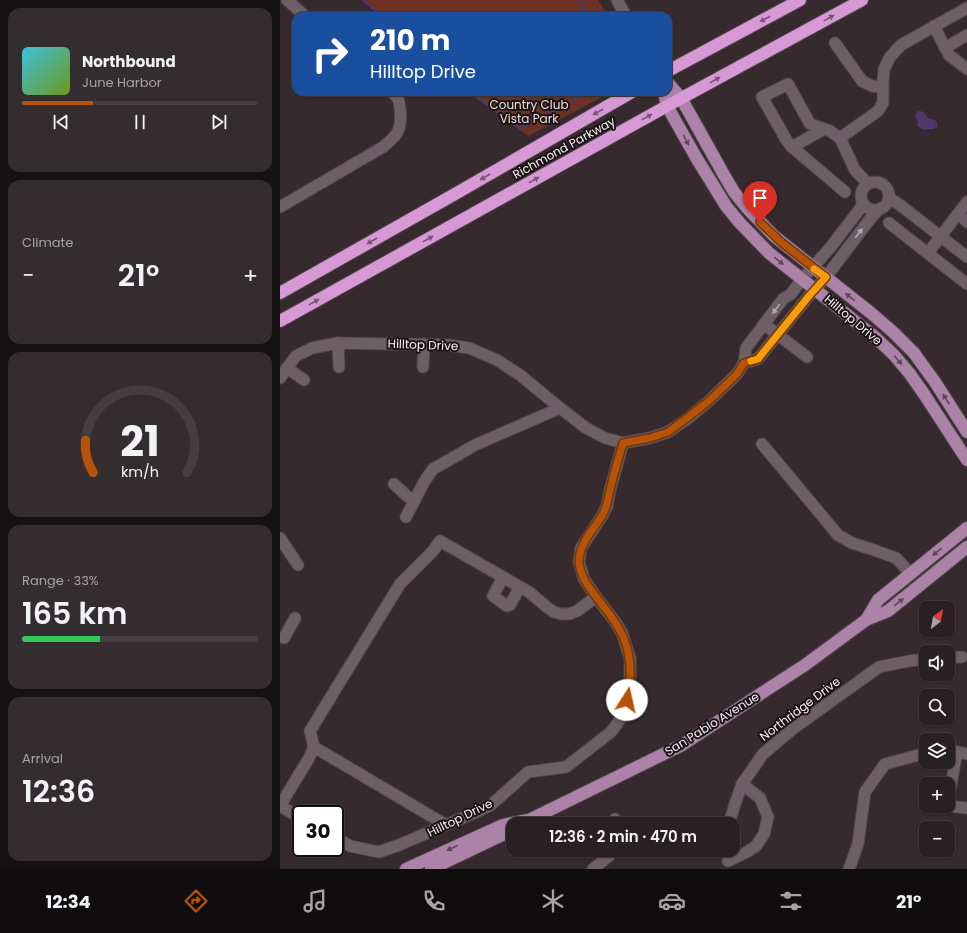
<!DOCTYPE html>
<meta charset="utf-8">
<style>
body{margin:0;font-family:Poppins,sans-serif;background:#342d30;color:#f1f3f6;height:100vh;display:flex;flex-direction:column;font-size:15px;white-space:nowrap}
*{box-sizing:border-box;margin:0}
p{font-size:13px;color:#a5a3a6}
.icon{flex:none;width:22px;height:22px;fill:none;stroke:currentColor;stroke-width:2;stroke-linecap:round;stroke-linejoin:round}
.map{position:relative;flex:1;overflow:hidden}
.side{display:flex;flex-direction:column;gap:8px;padding:8px;background:#161213;width:280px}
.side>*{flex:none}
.hud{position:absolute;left:12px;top:12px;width:380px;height:84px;border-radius:12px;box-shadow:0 1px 3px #0004,0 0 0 1px #443e41;background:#1a4fa0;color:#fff;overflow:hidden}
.needle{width:26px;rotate:31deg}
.tools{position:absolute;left:639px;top:601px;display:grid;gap:8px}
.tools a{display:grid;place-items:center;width:36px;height:36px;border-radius:8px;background:#282023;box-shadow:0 1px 3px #0004,0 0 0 1px #443e41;font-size:20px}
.speed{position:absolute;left:12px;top:805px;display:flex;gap:8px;font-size:20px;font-weight:700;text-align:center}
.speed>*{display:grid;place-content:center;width:52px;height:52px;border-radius:50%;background:#282023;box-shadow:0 1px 3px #0004,0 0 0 1px #443e41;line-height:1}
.speed .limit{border:2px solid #111;border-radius:6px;background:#fff;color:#111}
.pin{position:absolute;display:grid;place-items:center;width:34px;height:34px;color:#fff;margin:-41px -17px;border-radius:50% 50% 50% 0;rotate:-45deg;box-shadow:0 0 4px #0007}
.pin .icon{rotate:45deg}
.me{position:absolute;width:44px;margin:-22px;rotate:10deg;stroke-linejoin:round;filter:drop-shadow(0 0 3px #0008)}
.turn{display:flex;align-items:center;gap:14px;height:84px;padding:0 12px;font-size:18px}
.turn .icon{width:52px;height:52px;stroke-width:2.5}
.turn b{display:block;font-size:28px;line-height:34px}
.big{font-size:30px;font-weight:600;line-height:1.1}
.side .tile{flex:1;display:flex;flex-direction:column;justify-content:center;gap:6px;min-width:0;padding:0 14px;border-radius:12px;background:#342d30}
.side .dial{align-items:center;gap:0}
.dial svg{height:104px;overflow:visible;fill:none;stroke:#443e41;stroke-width:7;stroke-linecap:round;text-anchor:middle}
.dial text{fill:#f1f3f6;stroke:none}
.song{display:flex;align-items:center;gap:12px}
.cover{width:48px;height:48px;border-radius:6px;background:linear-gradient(135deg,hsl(190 70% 55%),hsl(80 70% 35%))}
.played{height:4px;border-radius:2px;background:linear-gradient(90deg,#b45309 30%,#443e41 30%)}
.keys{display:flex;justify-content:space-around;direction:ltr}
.heat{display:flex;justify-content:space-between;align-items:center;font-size:22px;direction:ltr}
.charge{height:6px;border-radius:3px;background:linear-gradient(90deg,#34c759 33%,#443e41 0)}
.trip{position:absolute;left:226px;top:817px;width:234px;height:40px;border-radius:12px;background:#282023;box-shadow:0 1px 3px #0004,0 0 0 1px #443e41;font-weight:600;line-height:40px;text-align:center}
.tab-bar{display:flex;height:64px;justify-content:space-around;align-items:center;background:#100d0e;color:#a5a3a6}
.tab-bar .icon{width:28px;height:28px}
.tab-bar .active{color:#b45309}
.tab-bar b{font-size:18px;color:#f1f3f6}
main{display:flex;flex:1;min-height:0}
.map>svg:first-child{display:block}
.green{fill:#6e3126}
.water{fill:#51366c}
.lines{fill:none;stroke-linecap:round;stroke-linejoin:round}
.stream{stroke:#51366c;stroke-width:2.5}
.minor-casing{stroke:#52484c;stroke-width:13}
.major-casing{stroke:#52484c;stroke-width:14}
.highway-casing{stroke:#52484c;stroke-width:14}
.minor{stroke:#6d5f65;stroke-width:11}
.major{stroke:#ac82a8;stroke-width:12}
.highway{stroke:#d699d5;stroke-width:12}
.oneway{fill:#785676}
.oneway2{fill:#5c4658}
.oneway3{fill:#b4a8ad}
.route-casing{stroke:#753606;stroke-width:10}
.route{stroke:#b45309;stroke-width:7}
.slow{stroke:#f59e0b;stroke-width:7}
.labels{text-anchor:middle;stroke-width:4;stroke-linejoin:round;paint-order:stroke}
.park-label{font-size:12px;fill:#f4ded9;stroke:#1a1417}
.street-label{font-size:12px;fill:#faf1f5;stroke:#1a1417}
</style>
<main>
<section class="side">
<div class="tile">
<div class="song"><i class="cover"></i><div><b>Northbound</b><p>June Harbor</p></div></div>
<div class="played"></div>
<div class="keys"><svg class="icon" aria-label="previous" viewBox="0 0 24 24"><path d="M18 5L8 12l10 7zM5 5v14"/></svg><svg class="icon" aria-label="pause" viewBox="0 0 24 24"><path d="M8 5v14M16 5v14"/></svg><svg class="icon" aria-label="next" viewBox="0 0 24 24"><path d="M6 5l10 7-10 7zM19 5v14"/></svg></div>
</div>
<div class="tile"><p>Climate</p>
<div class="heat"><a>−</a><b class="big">21°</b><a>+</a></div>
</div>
<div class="tile dial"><svg viewBox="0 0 100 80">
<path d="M14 69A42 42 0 1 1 86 69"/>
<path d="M14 69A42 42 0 0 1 8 44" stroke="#b45309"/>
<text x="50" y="56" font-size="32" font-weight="700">21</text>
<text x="50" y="72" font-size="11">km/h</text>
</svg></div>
<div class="tile"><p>Range · 33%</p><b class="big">165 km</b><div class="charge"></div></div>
<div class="tile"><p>Arrival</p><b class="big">12:36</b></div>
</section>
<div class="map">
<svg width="687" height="869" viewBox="0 0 687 869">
<rect width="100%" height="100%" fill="#362a2f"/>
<!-- green -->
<g class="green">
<path d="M81,0H318L328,16H100Z"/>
<path d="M188,92H332L248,136Z"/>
</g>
<!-- water -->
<path class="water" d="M639,111C644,111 645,114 648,118L655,120L657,124V127L653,129H648L645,130L640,128L637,125L638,122L635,117L637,112Z"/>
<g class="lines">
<!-- stream -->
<g class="stream">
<path d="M83,0L102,16"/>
<path d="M298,0L302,7L312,16"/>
<path d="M190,92L241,128"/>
<path d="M240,129L307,92"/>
</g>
<!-- minor casing -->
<g class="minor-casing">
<g id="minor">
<path d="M7,0L25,16"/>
<path d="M337,0L346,16"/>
<path d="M654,26L669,55L687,69"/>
<path d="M555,43L582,81L592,86L603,87"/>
<path d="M665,48L687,35"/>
<path d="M560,138L598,111L603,103V82L604,69L610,57L621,45L687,8"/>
<path d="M512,147L544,129"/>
<circle cx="595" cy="196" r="14"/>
<path d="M565,192L512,147L507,141L482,97L508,84L530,124L550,131L560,138L575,170L588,184"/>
<path d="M609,198L620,205L687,257"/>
<path d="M0,207L103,147C108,142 115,138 118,131C122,123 121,104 117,97C116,96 113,93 112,92"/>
<path d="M678,214L687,222"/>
<path d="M609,223L687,284"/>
<path d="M648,253L687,202"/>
<path d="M484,324L527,357"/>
<path d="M58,343L59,367"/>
<path d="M464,363L478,359L529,296L546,277L590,219L599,209"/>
<path d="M464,363L466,348L503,299L511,294L522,279L550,248L579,210L583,203"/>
<path d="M143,367L144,344"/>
<path d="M7,368L24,380"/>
<path d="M0,378L7,368L16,356L32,348L58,343L168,345L189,348L217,360L240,375L280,408L306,428L325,438L343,443L370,438L388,432L407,419L430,400L457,374L464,363"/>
<path d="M482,444L558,535L572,543L591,549L616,558L631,574"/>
<path d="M114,484L127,496L135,500"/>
<path d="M126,517L144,482L153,469L169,460L195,445L280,408"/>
<path d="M0,538L18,565"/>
<path d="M223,577L213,596L227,606L230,605L240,587"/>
<path d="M4,638L15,618"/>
<path d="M668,658L682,657"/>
<path d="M34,747L30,731L120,584L153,551L160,541L249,592L268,608L274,612L281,614H289L297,611L316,597"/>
<path d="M668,750L687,754"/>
<path d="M668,801L677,752"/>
<path d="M0,806L29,758L34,747L166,825"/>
<path d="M0,806L21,818"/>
<path d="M668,806L687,808"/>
<path d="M335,819L338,824"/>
<path d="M449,824L455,804L462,784L483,754L514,728L599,667L629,661L646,659"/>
<path d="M55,837L70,846L99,852L119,845L194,813L211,805L248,772L286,767L331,732L339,721L344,710L347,700L350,680V658L342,633L334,620L316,597L304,579L299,562L301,548L322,516L327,506L330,490L343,443"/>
<path d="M448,861L467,852L476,846L484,834L488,817L480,798L462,784"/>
<path d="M313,869L329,856L333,850"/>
<path d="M569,869L578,844L585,792L605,764L646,753"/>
</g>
</g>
<!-- major casing -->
<g class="major-casing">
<g id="major">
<path d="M388,83L401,98L444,175L454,192L467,208L494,236L591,313L613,332L634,353L655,382L687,432"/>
<path d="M384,92L387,106L417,159L446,206L459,222L489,253L595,337L614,355L630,374L644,394L687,460"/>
<path d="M586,620L598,600L687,528"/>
<path d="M241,824L402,745L525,665L586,620L608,611L687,547"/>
<path d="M126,869L223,825L247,820"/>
<path d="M151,869L224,834"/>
</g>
</g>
<!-- highway casing -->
<g class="highway-casing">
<g id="highway">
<path d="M388,71L520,0"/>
<path d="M0,293L175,194L352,92"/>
<path d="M0,321L387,106L582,0"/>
</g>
</g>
<!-- minor -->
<use href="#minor" class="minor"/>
<!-- major -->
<use href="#major" class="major"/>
<!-- highway -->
<use href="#highway" class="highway"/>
</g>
<!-- one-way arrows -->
<defs><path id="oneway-solid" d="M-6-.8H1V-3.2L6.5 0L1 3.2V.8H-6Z"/></defs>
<g class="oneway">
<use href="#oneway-solid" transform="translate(549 18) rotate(-29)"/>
<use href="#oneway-solid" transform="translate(485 19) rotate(152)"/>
<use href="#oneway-solid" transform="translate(435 80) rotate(-29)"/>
<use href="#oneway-solid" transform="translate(318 112) rotate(150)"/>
<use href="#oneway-solid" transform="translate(367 117) rotate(-29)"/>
<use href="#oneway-solid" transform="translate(205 177) rotate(150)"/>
<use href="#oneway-solid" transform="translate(254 180) rotate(-29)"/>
<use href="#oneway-solid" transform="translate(148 239) rotate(-29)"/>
<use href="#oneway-solid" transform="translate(92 241) rotate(150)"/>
<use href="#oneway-solid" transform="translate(34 302) rotate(-29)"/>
</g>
<g class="oneway2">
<use href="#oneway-solid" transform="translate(406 140) rotate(61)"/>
<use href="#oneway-solid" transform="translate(499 261) rotate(39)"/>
<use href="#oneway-solid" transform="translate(570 297) rotate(-142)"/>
<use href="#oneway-solid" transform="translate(618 360) rotate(49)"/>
<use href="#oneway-solid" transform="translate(666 399) rotate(-123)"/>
<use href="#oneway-solid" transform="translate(657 552) rotate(141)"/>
<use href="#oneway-solid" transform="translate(619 602) rotate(-39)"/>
<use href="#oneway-solid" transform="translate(172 848) rotate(156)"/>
</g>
<g class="oneway3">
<use href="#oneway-solid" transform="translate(579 233) rotate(-52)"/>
<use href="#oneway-solid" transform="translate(496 309) rotate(127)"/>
</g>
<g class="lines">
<!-- route casing -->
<g class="route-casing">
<path id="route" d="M347,700C348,693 350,686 350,679C352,646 340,626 320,602C311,590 300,577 299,562C299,544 313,530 322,516C327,508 328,499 330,490C334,474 338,459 343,443L370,438L388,432L407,418L430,400L457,374L464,363L478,359L529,296L546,277L501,242L480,222"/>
</g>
<!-- route -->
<use href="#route" class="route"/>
<!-- slow -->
<path class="slow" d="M471,361L478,359L529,296L546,277L534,269"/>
</g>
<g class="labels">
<!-- park labels -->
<g class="park-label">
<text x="249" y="109">Country Club<tspan x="249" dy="14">Vista Park</tspan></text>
</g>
<!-- street labels -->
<g class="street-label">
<text transform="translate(284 148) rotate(-29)" y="4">Richmond Parkway</text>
<text transform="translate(573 320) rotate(40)" y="4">Hilltop Drive</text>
<text transform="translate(143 345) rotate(2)" y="4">Hilltop Drive</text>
<text transform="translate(520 709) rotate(-37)" y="4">Northridge Drive</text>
<text transform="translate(432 724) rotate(-32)" y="4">San Pablo Avenue</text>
<text transform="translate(180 818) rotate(-26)" y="4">Hilltop Drive</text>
</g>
</g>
</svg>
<div class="tools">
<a><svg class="needle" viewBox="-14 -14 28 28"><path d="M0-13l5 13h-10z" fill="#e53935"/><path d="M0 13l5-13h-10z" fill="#a5a3a6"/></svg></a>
<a><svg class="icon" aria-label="sound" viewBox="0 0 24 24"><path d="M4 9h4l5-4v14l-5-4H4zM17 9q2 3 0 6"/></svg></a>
<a><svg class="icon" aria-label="search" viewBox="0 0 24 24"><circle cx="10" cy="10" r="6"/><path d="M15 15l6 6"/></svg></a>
<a><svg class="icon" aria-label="layers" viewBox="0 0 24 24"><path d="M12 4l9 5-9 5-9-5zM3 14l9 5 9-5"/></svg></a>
<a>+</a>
<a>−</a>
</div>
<div class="speed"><div class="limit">30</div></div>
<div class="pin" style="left:480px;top:222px;background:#d93025"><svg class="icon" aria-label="arrive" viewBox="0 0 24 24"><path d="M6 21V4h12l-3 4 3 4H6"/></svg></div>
<svg class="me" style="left:347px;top:700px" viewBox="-20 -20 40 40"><circle r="19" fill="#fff"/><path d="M0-13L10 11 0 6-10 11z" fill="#b45309"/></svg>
<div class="trip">12:36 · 2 min · 470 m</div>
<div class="hud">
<div class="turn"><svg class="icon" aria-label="right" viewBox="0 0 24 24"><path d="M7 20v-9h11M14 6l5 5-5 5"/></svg><div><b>210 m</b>Hilltop Drive</div></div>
</div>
</div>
</main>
<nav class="tab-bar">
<b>12:34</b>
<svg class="icon active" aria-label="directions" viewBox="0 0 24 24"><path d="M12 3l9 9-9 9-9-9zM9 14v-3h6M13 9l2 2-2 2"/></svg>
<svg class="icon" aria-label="music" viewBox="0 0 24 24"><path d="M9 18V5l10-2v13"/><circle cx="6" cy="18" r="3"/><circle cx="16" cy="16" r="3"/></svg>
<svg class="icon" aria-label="phone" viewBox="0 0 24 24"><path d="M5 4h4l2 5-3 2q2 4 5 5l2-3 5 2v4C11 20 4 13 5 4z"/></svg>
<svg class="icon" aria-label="climate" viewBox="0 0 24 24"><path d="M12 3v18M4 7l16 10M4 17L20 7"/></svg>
<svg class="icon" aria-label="car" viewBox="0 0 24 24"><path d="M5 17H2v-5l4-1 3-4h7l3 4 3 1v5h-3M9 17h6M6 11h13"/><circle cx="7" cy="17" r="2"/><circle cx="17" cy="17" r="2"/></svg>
<svg class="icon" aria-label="filters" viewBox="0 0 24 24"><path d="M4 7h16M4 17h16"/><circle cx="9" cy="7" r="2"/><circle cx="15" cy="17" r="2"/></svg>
<b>21°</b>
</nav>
